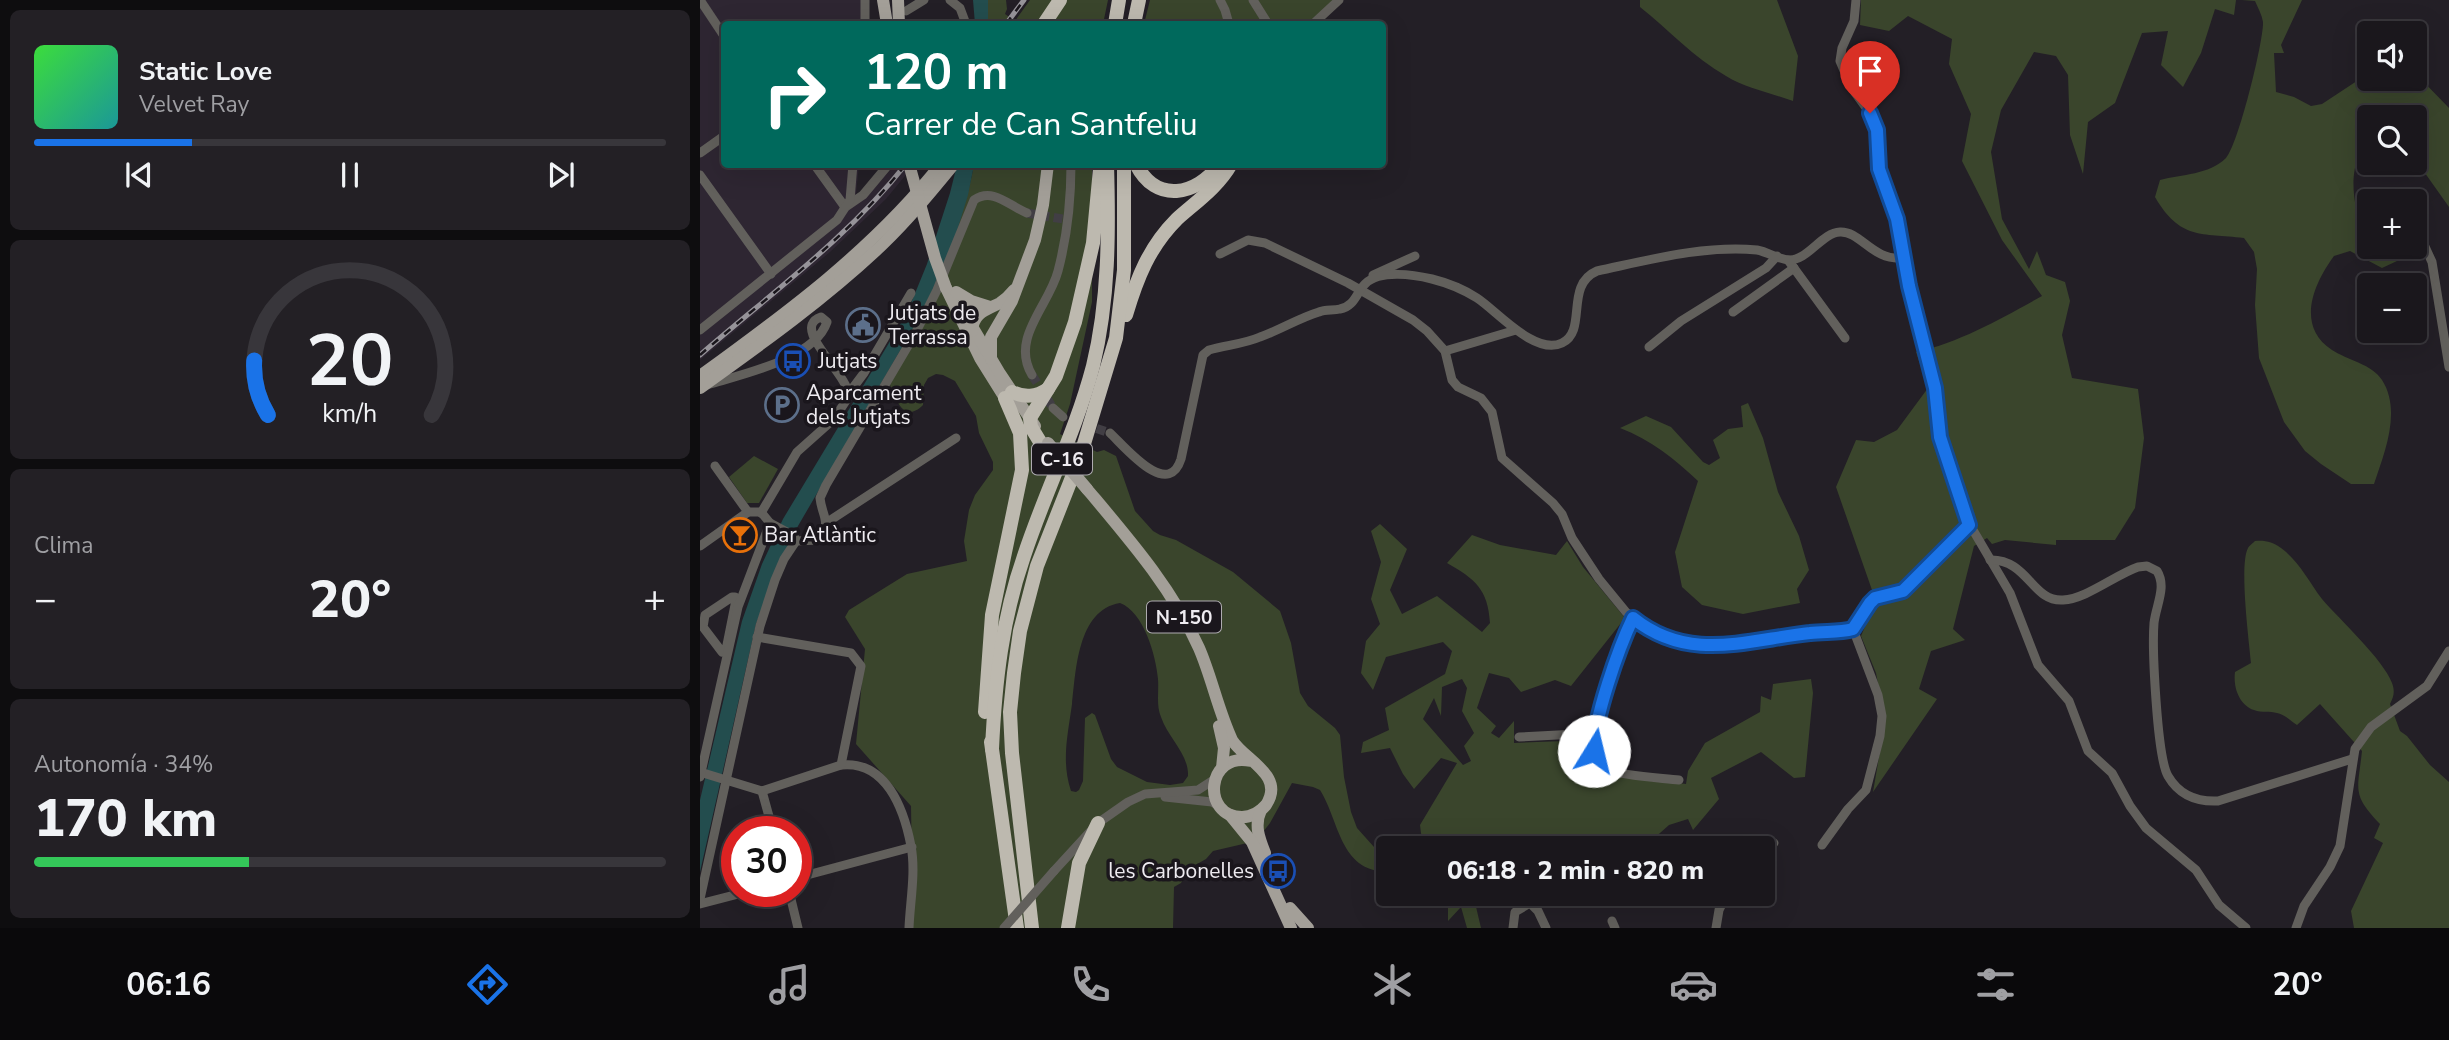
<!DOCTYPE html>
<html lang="es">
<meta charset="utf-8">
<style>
body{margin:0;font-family:"Nunito Sans",sans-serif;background:#232025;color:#f1f3f6;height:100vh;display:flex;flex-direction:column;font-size:26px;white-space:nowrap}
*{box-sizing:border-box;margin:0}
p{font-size:23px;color:#9f9fa3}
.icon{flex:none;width:38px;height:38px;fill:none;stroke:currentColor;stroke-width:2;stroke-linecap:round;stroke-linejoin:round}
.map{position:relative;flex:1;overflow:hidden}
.drawer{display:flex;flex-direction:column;gap:10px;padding:10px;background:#0e0d0f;width:700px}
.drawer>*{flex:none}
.top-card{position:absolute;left:21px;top:21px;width:665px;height:147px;border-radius:7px;box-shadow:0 7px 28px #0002,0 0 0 2px #38363b;background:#00695c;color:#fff;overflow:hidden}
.tools{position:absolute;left:1657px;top:21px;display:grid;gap:14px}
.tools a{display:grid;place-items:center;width:70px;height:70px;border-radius:7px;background:#1a171c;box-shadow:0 7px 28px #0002,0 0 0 2px #38363b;font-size:35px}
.speed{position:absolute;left:21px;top:816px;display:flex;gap:14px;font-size:35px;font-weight:700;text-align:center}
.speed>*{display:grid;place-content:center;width:91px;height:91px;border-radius:50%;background:#1a171c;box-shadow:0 7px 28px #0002,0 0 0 2px #38363b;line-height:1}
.speed .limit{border:10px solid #d22;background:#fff;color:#111}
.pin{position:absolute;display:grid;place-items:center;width:60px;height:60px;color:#fff;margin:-72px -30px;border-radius:50% 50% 50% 0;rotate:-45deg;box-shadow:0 0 7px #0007}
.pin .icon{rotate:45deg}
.me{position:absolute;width:77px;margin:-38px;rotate:9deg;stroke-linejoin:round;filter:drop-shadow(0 0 5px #0008)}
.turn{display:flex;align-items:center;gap:24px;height:147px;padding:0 28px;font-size:32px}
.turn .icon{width:91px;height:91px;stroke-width:2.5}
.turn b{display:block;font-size:49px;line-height:60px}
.big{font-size:52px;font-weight:800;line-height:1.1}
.drawer .card{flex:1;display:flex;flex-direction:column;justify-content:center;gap:10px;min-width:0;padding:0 24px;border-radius:10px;background:#232025}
.drawer .dial{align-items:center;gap:0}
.dial svg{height:182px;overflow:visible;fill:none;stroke:#38363b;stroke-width:7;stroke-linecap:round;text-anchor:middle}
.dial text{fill:#f1f3f6;stroke:none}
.song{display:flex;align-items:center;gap:21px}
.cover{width:84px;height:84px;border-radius:10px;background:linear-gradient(135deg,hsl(120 70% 55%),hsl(180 70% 35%))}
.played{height:7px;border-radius:4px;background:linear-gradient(90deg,#1a73e8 25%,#38363b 25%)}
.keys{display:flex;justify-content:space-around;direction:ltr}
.heat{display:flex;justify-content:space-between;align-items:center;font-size:38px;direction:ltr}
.charge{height:10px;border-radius:5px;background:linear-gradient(90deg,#34c759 34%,#38363b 0)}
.trip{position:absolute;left:676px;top:836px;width:399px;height:70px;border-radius:7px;background:#1a171c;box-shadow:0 7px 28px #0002,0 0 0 2px #38363b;font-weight:800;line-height:70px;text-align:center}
.menu{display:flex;height:112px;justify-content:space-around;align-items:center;background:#0a090b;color:#9f9fa3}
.menu .icon{width:49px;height:49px}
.menu .current{color:#1a73e8}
.menu b{font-size:32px;color:#f1f3f6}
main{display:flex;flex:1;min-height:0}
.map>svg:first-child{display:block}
.built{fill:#2e2632}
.green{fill:#3a452c;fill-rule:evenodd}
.water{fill:#234d4e}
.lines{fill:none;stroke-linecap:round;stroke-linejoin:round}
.minor-tunnel{stroke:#413e44;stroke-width:9;stroke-dasharray:9 4.5;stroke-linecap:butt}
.minor{stroke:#62605c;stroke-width:9}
.major{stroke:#a39f98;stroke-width:12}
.highway{stroke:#bdb9af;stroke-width:14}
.rail-casing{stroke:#969399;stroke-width:5}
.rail{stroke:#1a161c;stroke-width:2.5;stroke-dasharray:8;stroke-linecap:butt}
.minor-bridge{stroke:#62605c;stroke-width:9}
.major-bridge{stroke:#a39f98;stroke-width:12}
.route-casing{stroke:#114b97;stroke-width:18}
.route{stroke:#1a73e8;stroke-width:12}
.labels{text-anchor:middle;stroke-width:7;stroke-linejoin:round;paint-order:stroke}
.shield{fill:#1a161c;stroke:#aeabb0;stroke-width:2}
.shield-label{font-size:19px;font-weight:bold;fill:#eeebf0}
.poi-label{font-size:21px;fill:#eeebf0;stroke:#1a161c;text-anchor:start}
</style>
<main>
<section class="drawer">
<div class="card">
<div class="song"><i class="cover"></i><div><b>Static Love</b><p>Velvet Ray</p></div></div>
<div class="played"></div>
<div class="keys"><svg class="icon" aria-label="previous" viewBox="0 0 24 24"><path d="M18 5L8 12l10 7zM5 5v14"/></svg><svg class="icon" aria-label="pause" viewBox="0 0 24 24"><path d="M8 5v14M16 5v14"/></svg><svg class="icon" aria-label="next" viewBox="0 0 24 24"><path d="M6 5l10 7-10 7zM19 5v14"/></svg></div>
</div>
<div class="card dial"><svg viewBox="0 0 100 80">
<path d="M14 69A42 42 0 1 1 86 69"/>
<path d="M14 69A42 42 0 0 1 8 45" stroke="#1a73e8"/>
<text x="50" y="56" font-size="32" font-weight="700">20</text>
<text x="50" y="72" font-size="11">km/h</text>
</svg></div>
<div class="card"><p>Clima</p>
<div class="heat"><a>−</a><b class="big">20°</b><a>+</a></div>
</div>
<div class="card"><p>Autonomía · 34%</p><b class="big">170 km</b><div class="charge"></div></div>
</section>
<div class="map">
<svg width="1749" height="928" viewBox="0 0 1749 928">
<rect width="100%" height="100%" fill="#231f26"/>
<!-- built -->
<path class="built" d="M0,0H168L167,24H24V164L159,165L156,194L162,201L195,165H214L186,199L130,252L0,360Z"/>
<!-- green -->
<g class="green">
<path d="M288,0H306L307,9L305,14L315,21L330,0H408L403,24H288Z"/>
<path d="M450,0H636L606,24H444Z"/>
<path d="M940,0H1077L1098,56L1093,101C1071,93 1045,88 1026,76C993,57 969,30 940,7Z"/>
<path d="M1161,0H1536L1534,15L1515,9L1501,53L1483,87L1461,65L1468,31L1442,33L1415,103L1388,122L1383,174L1370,135L1368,75L1356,56L1334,52L1301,110L1291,152L1302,219L1329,269L1337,251L1346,275L1365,282L1370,301L1362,335L1372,378L1438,389L1444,438L1435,508L1415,540H1356V545L1305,540L1292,544L1287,538L1274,546L1253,629L1265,640L1231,651L1219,689L1237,699L1173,792L1185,722L1176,673L1161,636L1169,617L1172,590L1136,487L1156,440L1174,442L1197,430L1228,388L1216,352C1261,342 1302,318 1342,296L1302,240L1262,161L1271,114L1249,64L1252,39L1208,16L1189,31L1160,25Z"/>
<path d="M1542,0H1602L1581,45L1584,53H1574L1576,92L1594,97L1611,106L1622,104L1669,73L1670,79H1715V73L1749,108V207L1715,159V117H1670L1669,144C1666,147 1661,152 1659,156C1650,174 1653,205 1661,222C1666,232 1670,234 1670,247H1687L1697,261L1682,268L1650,251L1634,256C1614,283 1595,326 1632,350C1647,360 1672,364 1682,380C1702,411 1684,454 1674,484H1651L1621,464L1605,451L1584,422L1559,358L1555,305L1557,269L1554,252L1544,238C1501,233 1480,240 1455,197L1460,180C1482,174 1509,175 1526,158C1538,146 1564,40 1563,22C1562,15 1558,8 1555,1Z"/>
<path d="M274,165H392V302L370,404L360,434L397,452L404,450L416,456L435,511L453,531L460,535L476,540L533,572L580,611L591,643L600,693L608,706L635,728L640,735L644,777L651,812L657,828L674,847L683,867L681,871C640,868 638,818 620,790L613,787L592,783L570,823L556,841L513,851L506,859L490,868L481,883L474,887L473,928H213L211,806L156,744L165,649L145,617L149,610L207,574L267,561L264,541L269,510L275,495L293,470V462L279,433L276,416L255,381L243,375L236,374L228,378L224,385L223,405C200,428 193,388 186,376C223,311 260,238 274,165ZM420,603C444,612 456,656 458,679C459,692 456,705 461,717C468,738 489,754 488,776L483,783L470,785L447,782L417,767L411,759L395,715L392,713L385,718L383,781L379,790L376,792L371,791C361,761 368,734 372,704C376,672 377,610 420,603Z"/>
<path d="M1048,403L1063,438L1078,492L1099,536L1109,570L1097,589L1100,603L1043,614L1002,605L982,587L975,552L998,481C975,459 951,440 920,428L946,416L971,427L1003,462L1009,465L1020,458L1013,440L1028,429L1043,427L1041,406Z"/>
<path d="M54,456L78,469L59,503H47L29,477Z"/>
<path d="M680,524L707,549L690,590L702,614L737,596L782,632L790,623C788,589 775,579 747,563L772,535L800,545L856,555L867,541L883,567L925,618L871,686L855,680L821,692L809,678L789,673L777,708L796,726L791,733L799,738L814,721V743L891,740L892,760L907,773L986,784L988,771L1005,743L1060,712L1061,696L1071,700L1073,684L1111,679L1113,693L1105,777L1094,778L1061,752L1011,778L1019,799L993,830L988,819L969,825L951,841L926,849H723L720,825L757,763L741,758L714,789L703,774L690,748L661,753L663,742L689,730L685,708L745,674L752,651L743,642L686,657L673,690L661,673L666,641L680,624L671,599L681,562L671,531ZM762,679L767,688L762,711L774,733L764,746L771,761L763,765L723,719L734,698L741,716L742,687Z"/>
<path d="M1555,541C1565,540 1573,542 1581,548C1599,561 1609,582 1622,599C1640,620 1683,659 1692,683C1695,691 1694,696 1690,704L1700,731L1707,736L1730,765L1749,782V928H1654L1651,911L1683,843L1674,838L1680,824C1651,794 1658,790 1662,751L1620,704L1597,725C1591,721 1584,714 1577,713C1570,711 1562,713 1554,710C1539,705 1533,687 1535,672L1551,663C1549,641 1539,565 1548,548C1549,546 1553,543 1555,541Z"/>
<path d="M744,894H773L781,928H767L761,907L748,921V901Z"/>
</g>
<!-- water -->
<g class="water">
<path d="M273,0H288V24H275Z"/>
<path d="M257,165H274L268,195L252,247L222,313L98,526L78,566L56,624L0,872V800L42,621L62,564L83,519L207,313L227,264L250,193Z"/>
</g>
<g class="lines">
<!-- minor-tunnel -->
<g class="minor-tunnel">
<path d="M327,213L363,219"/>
<path d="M332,375L353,408"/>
<path d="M371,420L410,433"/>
</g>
<!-- minor -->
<g class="minor">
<path d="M0,0L24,36"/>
<path d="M165,0V24"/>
<path d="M250,0L260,8L266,24"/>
<path d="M520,0L525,10L529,24"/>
<path d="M553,0L568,24"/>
<path d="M1156,0L1154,21L1142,48L1140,61L1151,87L1170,113L1177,130L1179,169L1197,219L1209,286L1235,388L1240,437L1263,513L1310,593L1338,665L1369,701L1388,751L1412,773L1430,806L1446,828L1496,870L1519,905L1546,928"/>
<path d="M206,11L224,0"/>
<path d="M613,24L639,0"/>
<path d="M0,153L24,136"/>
<path d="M114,164L145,207"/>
<path d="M0,175L71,274"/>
<path d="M147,206L163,195L189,164"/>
<path d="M1715,225L1732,262L1749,367"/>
<path d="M520,254L548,240L565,243L648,283L713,320L727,331L745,351L752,380L758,387L781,398L792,412L802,458L853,503L862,514L872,538L899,579L926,612L952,632L982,642L1013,646L1153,629L1170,603L1176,598L1203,591L1269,525"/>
<path d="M1088,260L1145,338"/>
<path d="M673,275L715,256"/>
<path d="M1033,312L1094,268"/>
<path d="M0,330L137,220L150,200L153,164"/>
<path d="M949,347L981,321L1066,268L1077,256"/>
<path d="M745,351L816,330"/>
<path d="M332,375C310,338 349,306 358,271C367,237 371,200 371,164"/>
<path d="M10,384C44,374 115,358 127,322L121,317C89,328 148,373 149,396L134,419L97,452L61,513"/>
<path d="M149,393L164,373L211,293"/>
<path d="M353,408L363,417"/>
<path d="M410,433C425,447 468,500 481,459L503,355L509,350C526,345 544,344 560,337C580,330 599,318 619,312C626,309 633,311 640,309C655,306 656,293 665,284C680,269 715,275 732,279C748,283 763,289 777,298C797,311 835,356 862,343C888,331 864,285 897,271C949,260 1004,245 1057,250C1068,252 1078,259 1088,260C1108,261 1121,233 1140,232C1161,231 1172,261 1203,258"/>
<path d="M15,466L48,512"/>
<path d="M126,523L256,438"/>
<path d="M96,541L119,540C132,521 122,517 120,498L126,485L215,334L237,290L274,200C293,187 309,206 327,213"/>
<path d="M0,546L48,512H61L70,523L94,536L96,541"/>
<path d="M1290,560C1328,559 1332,602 1363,600C1386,599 1415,575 1438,567L1447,566L1457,571C1467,587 1456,605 1454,623C1452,648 1457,757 1468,776C1479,795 1497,802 1518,801L1652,759"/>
<path d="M32,597H35L36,600L26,650L22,652L3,627L5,615Z"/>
<path d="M933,618C923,640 891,727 894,748C896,757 901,766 909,770C922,776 963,778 979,780"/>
<path d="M819,737L896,733"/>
<path d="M141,765C186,760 204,809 211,846C216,872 210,902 209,928"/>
<path d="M0,772L62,791L141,765L161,666L151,653L57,637"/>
<path d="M0,777L38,607L70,523"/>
<path d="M62,791L73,831"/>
<path d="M465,797L512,802L519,806"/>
<path d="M1122,845L1148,809L1166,790L1180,736L1182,716L1178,695L1153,629"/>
<path d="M1062,856L1074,843"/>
<path d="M354,871L398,823L428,802L445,794L498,790L515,779"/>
<path d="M96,878L212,847"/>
<path d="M89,891L98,928"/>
<path d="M0,899L60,626L75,580L84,559L96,541"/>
<path d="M0,904L50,891"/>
<path d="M912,921L915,928"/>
<path d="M813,928L815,912L830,903L838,911L846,928"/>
<path d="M1016,928L1019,910L1027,894"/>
<path d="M1596,928L1604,906L1630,867L1640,846L1655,749L1671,727L1727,686L1749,651"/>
</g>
<!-- major -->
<g class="major">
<path d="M183,0L187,24"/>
<path d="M198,0L199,24"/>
<path d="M246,288L280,358L310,406"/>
<path d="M256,292L271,301L290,307"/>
<path d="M270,323L299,372L335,426"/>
<path d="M272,331C273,313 286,310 300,303C306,299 310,295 314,290"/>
<path d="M291,359V337L312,301L335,240L343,205L348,164"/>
<path d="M0,376C87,313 174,249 241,164"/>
<path d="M0,388C63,343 126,298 182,245C208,220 231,192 254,164"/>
<path d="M387,489C429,539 472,588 499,648C512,678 518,710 532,740C544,760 586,775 566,805C560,812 552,817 542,817C501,817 506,751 551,761"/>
<path d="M519,726L524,748L522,768"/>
<path d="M561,810C554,825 559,838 565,853"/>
<path d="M530,815L552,842L591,928"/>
<path d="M590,908L608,928"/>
</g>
<!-- highway -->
<g class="highway">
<path d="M344,24L360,0"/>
<path d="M415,24L419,0"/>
<path d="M434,24L439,0"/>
<path d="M436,164C456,204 496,196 520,164"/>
<path d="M426,315C437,278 449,247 477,219C496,202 518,187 531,164"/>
<path d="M312,392C325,398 336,397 348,389"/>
<path d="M345,450L331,427L330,418L356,376L375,322L393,243L400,169"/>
<path d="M285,712L292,615L322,470L320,433L305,398"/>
<path d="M291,742L317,928"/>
<path d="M292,749C295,683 302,619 324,556C345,492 376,431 393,366C409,300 409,232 407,164"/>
<path d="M332,928L312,753L310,712L314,673L320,631L337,566L380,457L416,338L424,270V164"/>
<path d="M368,928L379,863L398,823"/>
</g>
<!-- rail casing -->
<g class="rail-casing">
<g id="rail">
<path d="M306,24L324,0"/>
<path d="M0,355C70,294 148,238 206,164"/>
</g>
</g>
<!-- rail -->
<use href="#rail" class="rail"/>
<!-- minor-bridge -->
<path class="minor-bridge" d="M304,928L354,871"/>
<!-- major-bridge -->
<g class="major-bridge">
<path d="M209,164L235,258L246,288"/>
<path d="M348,443L387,489"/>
</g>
</g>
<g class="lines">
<!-- route casing -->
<g class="route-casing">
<path id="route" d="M894,751C893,720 919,647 933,618C989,663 1046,640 1110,633C1124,631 1139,633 1153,629L1170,603L1175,598L1203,591L1269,525L1240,437L1235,388L1209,286L1197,219L1179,169L1177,130L1170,113"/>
</g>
<!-- route -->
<use href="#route" class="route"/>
</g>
<!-- icons -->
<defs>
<g id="civic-ring" transform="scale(1.75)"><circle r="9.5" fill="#1a161c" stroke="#5c6f8a" stroke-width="1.5"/><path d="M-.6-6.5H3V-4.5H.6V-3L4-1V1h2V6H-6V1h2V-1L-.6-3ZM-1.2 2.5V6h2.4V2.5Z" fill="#5c6f8a"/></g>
<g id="bus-ring" transform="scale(1.75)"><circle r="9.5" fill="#1a161c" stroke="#1a4fb4" stroke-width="1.5"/><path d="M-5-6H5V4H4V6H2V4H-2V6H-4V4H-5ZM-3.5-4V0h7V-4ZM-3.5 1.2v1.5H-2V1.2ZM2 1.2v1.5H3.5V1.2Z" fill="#1a4fb4"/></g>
<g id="parking-ring" transform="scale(1.75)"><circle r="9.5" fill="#1a161c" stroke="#5c6f8a" stroke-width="1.5"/><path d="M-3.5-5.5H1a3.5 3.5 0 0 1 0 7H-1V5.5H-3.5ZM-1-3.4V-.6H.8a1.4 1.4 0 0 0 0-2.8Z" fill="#5c6f8a"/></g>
<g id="bar-ring" transform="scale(1.75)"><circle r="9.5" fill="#1a161c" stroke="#e8710a" stroke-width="1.5"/><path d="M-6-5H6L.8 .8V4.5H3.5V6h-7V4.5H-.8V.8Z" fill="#e8710a"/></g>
</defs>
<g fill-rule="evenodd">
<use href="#civic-ring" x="163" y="325"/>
<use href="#bus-ring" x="93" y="361"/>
<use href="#parking-ring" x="82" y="405"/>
<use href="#bar-ring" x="40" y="535"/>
<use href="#bus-ring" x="578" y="871"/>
</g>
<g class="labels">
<!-- shield labels -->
<g class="shield">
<rect x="332" y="443.5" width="60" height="31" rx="5"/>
<rect x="447" y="601.5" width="74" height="31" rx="5"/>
</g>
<g class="shield-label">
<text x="362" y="466">C-16</text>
<text x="484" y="624">N-150</text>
</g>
<!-- poi labels -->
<g class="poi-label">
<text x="188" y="320">Jutjats de<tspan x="188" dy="24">Terrassa</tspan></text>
<text x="118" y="368">Jutjats</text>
<text x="106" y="400">Aparcament<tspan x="106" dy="24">dels Jutjats</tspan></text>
<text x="64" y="542">Bar Atlàntic</text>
<text x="554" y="878" text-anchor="end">les Carbonelles</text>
</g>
</g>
</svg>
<div class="tools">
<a><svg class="icon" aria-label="sound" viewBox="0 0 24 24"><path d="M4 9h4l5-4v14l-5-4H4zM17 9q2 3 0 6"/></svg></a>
<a><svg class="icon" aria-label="search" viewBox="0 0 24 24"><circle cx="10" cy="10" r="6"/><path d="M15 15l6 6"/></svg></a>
<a>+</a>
<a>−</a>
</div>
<div class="speed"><div class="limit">30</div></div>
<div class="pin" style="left:1170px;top:113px;background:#d93025"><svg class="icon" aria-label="arrive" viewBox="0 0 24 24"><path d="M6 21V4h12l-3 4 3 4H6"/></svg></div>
<svg class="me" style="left:894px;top:751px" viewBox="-20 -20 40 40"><circle r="19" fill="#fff"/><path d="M0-13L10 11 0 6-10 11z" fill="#1a73e8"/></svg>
<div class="trip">06:18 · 2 min · 820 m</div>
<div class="top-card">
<div class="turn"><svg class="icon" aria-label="right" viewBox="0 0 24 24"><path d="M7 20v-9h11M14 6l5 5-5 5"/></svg><div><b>120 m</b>Carrer de Can Santfeliu</div></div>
</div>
</div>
</main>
<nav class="menu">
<b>06:16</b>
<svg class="icon current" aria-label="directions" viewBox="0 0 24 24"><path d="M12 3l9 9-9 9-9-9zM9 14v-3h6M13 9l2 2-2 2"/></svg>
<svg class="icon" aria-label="music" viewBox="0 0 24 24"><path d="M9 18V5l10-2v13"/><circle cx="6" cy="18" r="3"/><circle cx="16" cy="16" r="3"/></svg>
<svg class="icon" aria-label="phone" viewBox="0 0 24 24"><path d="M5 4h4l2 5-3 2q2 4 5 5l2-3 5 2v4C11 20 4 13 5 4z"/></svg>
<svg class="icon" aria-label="climate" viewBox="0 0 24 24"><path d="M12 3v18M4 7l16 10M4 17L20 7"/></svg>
<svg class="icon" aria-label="car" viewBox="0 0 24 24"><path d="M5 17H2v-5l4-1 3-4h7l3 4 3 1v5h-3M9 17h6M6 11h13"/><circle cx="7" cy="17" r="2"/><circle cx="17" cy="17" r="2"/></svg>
<svg class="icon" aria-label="filters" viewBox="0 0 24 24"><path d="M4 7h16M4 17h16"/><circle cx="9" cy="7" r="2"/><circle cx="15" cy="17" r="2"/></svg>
<b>20°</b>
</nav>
